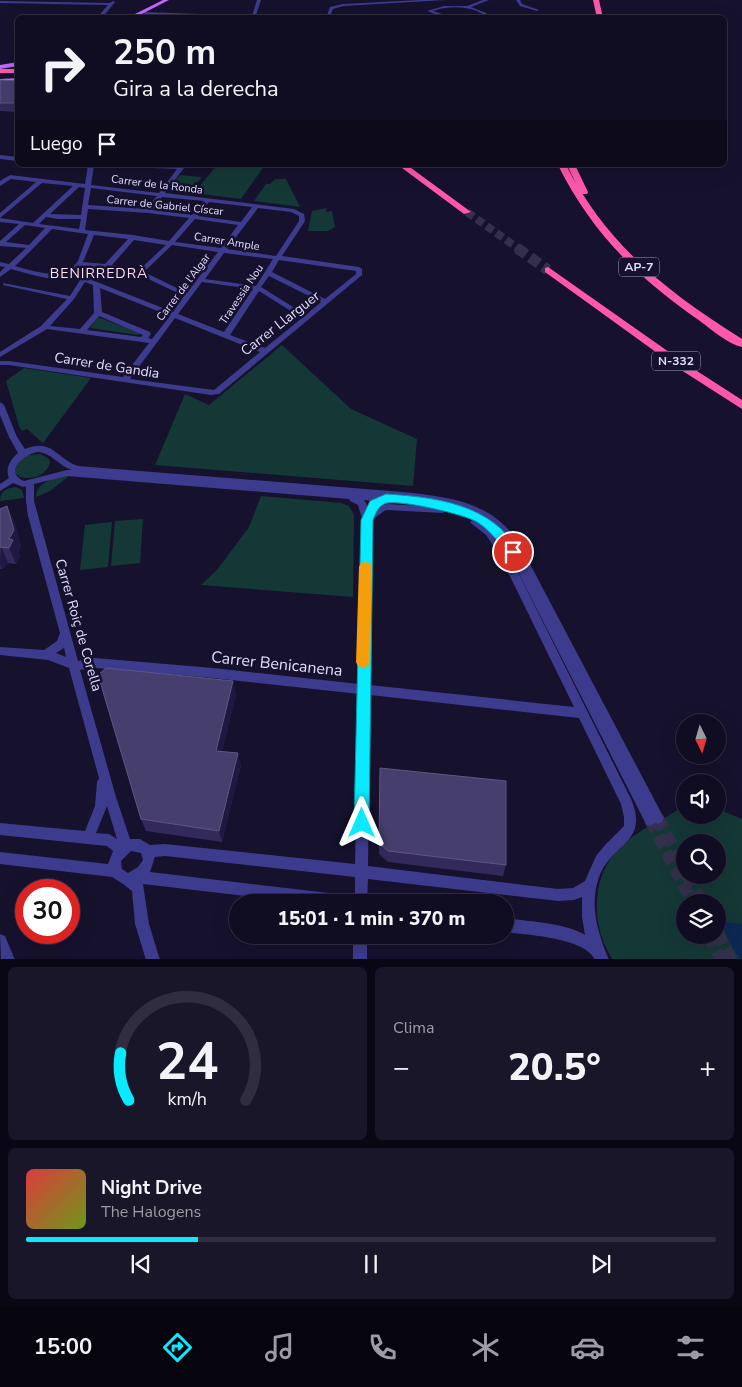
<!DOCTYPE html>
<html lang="es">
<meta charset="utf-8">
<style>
body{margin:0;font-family:"Nunito Sans",sans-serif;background:#19162a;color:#f1f3f6;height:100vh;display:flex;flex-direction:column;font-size:19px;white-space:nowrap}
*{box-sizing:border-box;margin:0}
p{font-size:16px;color:#9c9ca5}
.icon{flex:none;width:28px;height:28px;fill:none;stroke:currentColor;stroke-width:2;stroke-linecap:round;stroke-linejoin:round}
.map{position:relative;height:959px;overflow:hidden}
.sheet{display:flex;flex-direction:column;gap:8px;padding:8px;background:#090713;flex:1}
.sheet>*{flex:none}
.hud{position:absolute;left:15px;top:15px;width:712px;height:152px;border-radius:8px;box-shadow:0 5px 20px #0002,0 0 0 1px #302d40;background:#100d22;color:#f1f3f6;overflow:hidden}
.needle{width:32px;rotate:175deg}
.fabs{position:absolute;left:676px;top:714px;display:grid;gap:10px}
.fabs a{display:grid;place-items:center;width:50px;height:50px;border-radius:50%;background:#100d22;box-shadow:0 5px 20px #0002,0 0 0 1px #302d40;font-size:25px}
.speed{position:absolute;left:15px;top:879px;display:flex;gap:10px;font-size:25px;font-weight:700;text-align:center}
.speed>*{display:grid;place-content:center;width:65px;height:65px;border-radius:50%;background:#100d22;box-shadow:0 5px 20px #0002,0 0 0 1px #302d40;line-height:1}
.speed .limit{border:8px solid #d22;background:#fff;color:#111}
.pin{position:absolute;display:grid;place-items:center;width:42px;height:42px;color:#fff;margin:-21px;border:2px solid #fff;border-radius:50%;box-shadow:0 1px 5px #0007}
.me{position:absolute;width:55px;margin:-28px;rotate:0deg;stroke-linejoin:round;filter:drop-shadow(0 0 4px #0008)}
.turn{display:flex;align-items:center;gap:18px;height:105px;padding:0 15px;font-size:22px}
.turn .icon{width:65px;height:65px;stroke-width:2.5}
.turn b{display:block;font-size:35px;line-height:42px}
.then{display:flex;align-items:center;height:48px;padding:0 15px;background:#0003;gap:10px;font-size:19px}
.big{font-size:38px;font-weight:800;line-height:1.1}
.sheet .card{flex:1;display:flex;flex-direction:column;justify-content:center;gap:8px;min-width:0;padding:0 18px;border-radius:8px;background:#19162a}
.sheet .dial{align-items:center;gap:0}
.dial svg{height:130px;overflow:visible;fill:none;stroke:#302d40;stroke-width:7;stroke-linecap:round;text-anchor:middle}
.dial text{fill:#f1f3f6;stroke:none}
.song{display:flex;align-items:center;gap:15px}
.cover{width:60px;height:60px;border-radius:8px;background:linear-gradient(135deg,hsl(0 70% 55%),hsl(80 70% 35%))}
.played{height:5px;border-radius:2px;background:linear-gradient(90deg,#09eaff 25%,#302d40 25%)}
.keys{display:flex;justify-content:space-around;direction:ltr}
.heat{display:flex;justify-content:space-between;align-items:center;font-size:28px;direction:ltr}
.sheet .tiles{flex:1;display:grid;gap:8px;grid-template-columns:1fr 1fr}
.card:last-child{grid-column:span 2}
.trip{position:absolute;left:229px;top:894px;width:285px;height:50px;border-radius:25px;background:#100d22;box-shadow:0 5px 20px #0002,0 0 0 1px #302d40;font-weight:800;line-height:50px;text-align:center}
.menu{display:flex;height:80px;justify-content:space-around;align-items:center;background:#06050e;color:#9c9ca5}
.menu .icon{width:35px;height:35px}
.menu .selected{color:#09eaff}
.menu b{font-size:22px;color:#f1f3f6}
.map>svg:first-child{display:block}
.green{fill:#143836;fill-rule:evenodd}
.water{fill:#0c2752}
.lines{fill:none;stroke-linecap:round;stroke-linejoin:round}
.minor-tunnel{stroke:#34304c;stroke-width:12;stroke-dasharray:12 6;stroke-linecap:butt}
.highway-tunnel-far1{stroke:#34304c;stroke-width:8;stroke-dasharray:8 4;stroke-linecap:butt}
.highway-tunnel{stroke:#34304c;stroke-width:11;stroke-dasharray:11 5;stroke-linecap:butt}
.minor{fill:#3d3b8d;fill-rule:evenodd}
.major{fill:#c364ff;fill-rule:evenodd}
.highway{fill:#ff58ab;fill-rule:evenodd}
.wall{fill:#332a5b}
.shaded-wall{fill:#201841}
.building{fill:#463e6d;stroke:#5e5784}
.route{fill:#09eaff;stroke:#0698a6}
.slow{fill:#f59e0b}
.labels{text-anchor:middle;stroke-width:5;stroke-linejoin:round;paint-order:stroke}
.far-street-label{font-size:11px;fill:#e1ddff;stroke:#16112d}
.shield{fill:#16112d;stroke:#a4a0c0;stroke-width:1}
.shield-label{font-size:12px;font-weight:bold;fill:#e1ddff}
.far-quarter-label{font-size:14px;letter-spacing:1px;fill:#ffdff4;stroke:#16112d}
.street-label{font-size:14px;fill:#e1ddff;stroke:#16112d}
.near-street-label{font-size:16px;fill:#e1ddff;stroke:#16112d}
</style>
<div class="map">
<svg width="742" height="960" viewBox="0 0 742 960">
<rect width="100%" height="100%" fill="#16112d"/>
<!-- green -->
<g class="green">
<path d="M217,165H265L241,199L194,193Z"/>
<path d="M180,175L202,177L190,192L171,190L169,188Z"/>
<path d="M275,179H286L300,207L254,201L266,184H270Z"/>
<path d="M326,208V212L332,211L335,227L328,231H308L312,211Z"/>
<path d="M98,317L140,333L138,335L90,328Z"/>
<path d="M282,345L351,409L417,439L413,486L155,465L185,394L209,405Z"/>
<path d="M24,368L91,378L43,443L27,429L22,431L19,426L6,381Z"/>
<path d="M40,454L48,458L50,462C48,477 24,484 14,472L18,461L28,455Z"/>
<path d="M59,475L69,476L50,491L36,497C36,485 49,480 59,475Z"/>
<path d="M16,487L22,490L24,498L0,501C0,491 6,488 16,487Z"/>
<path d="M261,496L341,503L349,506L354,515L353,597L201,585L217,570L249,527Z"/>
<path d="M143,519L140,563L111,566L115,521Z"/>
<path d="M112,522L108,567L80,570L85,525Z"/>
<path d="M685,809V815H718V809L742,819V959H612C608,951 602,941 600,931C592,898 599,863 627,841C641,829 660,821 676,811ZM685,842H718V875H685ZM685,902H718V935H685Z"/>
</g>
<!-- water -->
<path class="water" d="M719,921L742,924V959H739Z"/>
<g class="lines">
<!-- minor-tunnel -->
<g class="minor-tunnel">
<path d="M658,818L685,870"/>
<path d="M650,820L692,902"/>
<path d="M687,875L702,902"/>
<path d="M718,933L731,960"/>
<path d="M708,935L721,960"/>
</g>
<!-- highway-tunnel-far1 -->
<path class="highway-tunnel-far1" d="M467,212L519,249"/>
<!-- highway-tunnel -->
<path class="highway-tunnel" d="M517,248L548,270"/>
<!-- minor -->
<g class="minor">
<path d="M257,0H261L255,18L145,14L143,13L145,12L252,16Z"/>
<path d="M420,0H445L343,6L333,9L331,14L350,16L352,18H326L330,7L343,4Z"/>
<path d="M483,0H489L471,7L486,13L492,18C486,18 483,14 477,11C464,6 446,6 433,11L454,18H446L427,11L444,6H467Z"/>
<path d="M516,0H520L522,4L539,10L537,11L520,6Z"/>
<path d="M0,1L110,3L113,1L115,2L102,18H97L108,5L0,3Z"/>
<path d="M0,155L18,157V161L0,159Z"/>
<path d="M88,165H94L91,185L159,193L177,169L129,167L126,165L181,166L184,168L165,193L294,209L304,214L305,221L282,256L359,267L362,269V275L219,394L211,395L9,365H0V361H9L123,377L149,343L47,329L0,357V352L41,326L67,299L3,285V283L70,296L80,280C67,275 60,279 47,278C35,276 23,272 11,269L0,277V272L5,267L0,266V262L9,264L26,248L0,246V241L19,224L0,222V218L33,223L73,186L42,183L0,218V213L36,182L11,179L0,186V181L10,175L85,184ZM79,187L85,188L81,215L50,214ZM91,188L157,196L146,209L88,205ZM162,197L204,201L192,215L152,210ZM209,202L252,207L241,222L198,216ZM258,208L291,212L299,216V221L276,256L227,249ZM88,209L148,213L189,218L169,241L133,235L85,230ZM46,217L58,219H81L79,229L39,224ZM195,219L238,225L221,248L175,242ZM25,225L45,228L29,245L6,242ZM52,229L88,234L78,261L68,273C50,276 32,271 15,266C28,254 39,242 52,229ZM94,235L128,239L105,264L83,262ZM134,240L166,245L139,270L112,265ZM172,245L218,252L187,293L144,272ZM224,253L273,259L256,286L205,279ZM279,260L356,271V274L325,299L272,272ZM80,266L107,268L138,274L184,296L173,312L74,273ZM269,276L321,302L306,315L261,287ZM85,282L93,285L94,313L80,329L50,326L74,299ZM202,282L253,289L224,332L178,314ZM100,288L170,316L152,339L148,338L151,334L150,332L102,312ZM259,291L302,318L265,348L230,335ZM99,316L143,335L141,337L87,330ZM175,318L260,352L214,390L130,379Z"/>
<path d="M0,402L4,405L17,437L25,449C53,438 56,459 78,466L403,492C438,496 478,499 505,526C511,532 516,540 521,547L664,818L662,822L658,824L655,823L650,826L646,824L509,554L508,552L631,799C650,843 611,843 599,877C589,906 598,933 609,960H595C585,937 527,935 505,932V918C527,921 567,923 585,935L582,917V897L574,900L558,901L368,879L367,902H355V877L165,856L155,857L150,872L346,895L351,897L353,902H296L143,884L149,924L160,960H146L135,924L132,891L123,884L112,877L0,864V852L108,864L113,851L107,846L0,835V823L85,831L95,806L97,782L99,778L69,668L48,660L0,655V647L44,650L57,641L60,633L28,516L26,501V486L23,487L13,483L0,491V484L9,478C5,468 10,460 18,453L9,437L0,415ZM38,452C52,453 59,466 72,470H67L24,481C3,472 24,454 38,452ZM67,476L349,499L350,501L358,505L362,519L359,684L213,668L95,658L78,661L34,501V484ZM364,500L423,506L387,504L378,506L369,512L366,503ZM446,509L461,513L474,519L470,522L472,524L486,535L500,556L574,707L370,685L372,520L384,511L387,510L442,513L445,512ZM64,648L66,657L56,653ZM95,668L213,678L359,694L355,864L165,844L150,845L140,839H130L116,797L80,670ZM370,695L579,718L621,804L624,817V826L606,844L596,856L585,881L573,888L558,889L368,866ZM107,806L117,839L109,834L96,833ZM131,851L141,853L143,860L138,867L128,873L122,869L121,861Z"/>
<path d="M0,934L5,936L15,960H1Z"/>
<rect x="353" y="935" width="14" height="25"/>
</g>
<!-- major -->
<g class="major">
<path d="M163,0H169L134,18H127Z"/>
<path d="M18,62V66L0,69V65Z"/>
<path d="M18,78V82L0,83V79Z"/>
</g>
<!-- highway -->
<g class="highway">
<path d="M593,0H599L603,18H597Z"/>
<rect x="0" y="69" width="18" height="4"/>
<path d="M398,165H407L471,212L464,214Z"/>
<path d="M558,165H566C607,245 667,292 742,339V347C728,344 712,330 700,321C639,279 591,232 558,165Z"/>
<path d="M567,165H575L588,192L587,194H581Z"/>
<path d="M548,267L686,364L742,400V409L678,368L545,272V268Z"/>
</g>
</g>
<!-- wall -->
<g class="wall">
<path d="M0,80L18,81V112L0,111Z"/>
<path d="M7,506L15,523L21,547L18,552L20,556L16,564L8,563L2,569H0V509Z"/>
<path d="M236,694L222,751L241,765L222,842L146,831L141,819Z"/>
<path d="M380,768L506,865L503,876L388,862L379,854Z"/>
</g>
<!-- shaded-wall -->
<g class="shaded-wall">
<path d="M7,506L15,523L21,547L18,552L20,556L16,564L9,548Z"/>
<path d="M1,546L8,563L2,569L0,564Z"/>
<path d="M233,681L236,694L219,763L216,751Z"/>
<path d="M238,753L241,765L222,842L219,831Z"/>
</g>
<!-- building -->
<g class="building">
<path d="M0,80L18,81V103H0Z"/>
<path d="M7,506L14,530L9,539L13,540L9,548L0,547V509Z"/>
<path d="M106,668L233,681L216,751L238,753L219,831L141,819L98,675Z"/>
<path d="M380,768L506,781V865L388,851L379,843Z"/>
</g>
<!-- route -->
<path class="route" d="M386,494C435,497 493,504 519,552L517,555H509C499,543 490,530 477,522C464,514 401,500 387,503C379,505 376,512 373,520L369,823L367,829L362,831L356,829L354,823L361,520L370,501Z"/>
<!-- slow -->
<path class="slow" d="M365,562L370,563L372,567L370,662L368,666L363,668L358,666L356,662L359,567L361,563Z"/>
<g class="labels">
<!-- far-street labels -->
<g class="far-street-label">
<text transform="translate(157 184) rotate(7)" y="4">Carrer de la Ronda</text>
<text transform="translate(165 205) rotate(6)" y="4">Carrer de Gabriel Císcar</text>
<text transform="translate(227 241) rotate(9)" y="4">Carrer Ample</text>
<text transform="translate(183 287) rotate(-53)" y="4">Carrer de l'Algar</text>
<text transform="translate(241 294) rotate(-56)" y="4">Travessia Nou</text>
</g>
<!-- shield labels -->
<g class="shield">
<rect x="619" y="257.5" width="40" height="19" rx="4"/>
<rect x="652" y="351.5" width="48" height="19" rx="4"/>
</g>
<g class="shield-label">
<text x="639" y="271">AP-7</text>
<text x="676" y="365">N-332</text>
</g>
<!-- far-quarter labels -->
<g class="far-quarter-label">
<text x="99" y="278">BENIRREDRÀ</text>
</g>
<!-- street labels -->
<g class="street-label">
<text transform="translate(280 323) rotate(-38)" y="5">Carrer Llarguer</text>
<text transform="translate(107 365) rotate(9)" y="5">Carrer de Gandia</text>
<text transform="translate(79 625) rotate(74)" y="5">Carrer Roiç de Corella</text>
</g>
<!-- near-street labels -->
<g class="near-street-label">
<text transform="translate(277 663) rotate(6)" y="6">Carrer Benicanena</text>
</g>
</g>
</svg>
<div class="fabs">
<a><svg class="needle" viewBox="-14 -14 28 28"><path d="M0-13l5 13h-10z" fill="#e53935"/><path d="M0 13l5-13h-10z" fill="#9c9ca5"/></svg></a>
<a><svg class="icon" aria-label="sound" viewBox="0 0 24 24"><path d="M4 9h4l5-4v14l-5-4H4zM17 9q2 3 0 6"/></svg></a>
<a><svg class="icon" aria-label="search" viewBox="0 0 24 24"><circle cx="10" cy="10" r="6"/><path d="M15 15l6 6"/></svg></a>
<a><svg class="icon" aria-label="layers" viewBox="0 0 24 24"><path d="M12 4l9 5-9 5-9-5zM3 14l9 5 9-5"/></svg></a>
</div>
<div class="speed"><div class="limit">30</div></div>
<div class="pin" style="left:513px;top:552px;background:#d93025"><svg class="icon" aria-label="arrive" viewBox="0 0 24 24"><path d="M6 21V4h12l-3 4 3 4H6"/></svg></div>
<svg class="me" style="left:362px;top:823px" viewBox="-20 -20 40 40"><path d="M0-17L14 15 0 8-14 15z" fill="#09eaff" stroke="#fff" stroke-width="4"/></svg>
<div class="trip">15:01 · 1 min · 370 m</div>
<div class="hud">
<div class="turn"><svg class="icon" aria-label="right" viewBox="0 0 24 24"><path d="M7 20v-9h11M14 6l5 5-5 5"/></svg><div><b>250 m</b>Gira a la derecha</div></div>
<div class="then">Luego<svg class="icon" aria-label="arrive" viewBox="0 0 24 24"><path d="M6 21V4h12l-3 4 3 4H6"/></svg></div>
</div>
</div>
<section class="sheet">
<div class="tiles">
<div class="card dial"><svg viewBox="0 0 100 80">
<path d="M14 69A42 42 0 1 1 86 69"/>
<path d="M14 69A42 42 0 0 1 9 40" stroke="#09eaff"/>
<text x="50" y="56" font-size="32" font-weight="700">24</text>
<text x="50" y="72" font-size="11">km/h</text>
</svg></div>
<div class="card"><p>Clima</p>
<div class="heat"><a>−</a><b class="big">20.5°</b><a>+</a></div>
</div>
<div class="card">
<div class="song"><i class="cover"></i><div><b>Night Drive</b><p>The Halogens</p></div></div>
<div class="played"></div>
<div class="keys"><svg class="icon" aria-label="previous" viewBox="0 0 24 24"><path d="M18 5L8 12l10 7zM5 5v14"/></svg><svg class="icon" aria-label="pause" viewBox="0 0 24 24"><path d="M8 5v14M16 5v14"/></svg><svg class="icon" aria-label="next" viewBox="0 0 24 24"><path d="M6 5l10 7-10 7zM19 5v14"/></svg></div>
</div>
</div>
</section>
<nav class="menu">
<b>15:00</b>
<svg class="icon selected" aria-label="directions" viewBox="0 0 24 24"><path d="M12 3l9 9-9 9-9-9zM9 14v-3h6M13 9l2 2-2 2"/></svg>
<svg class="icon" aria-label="music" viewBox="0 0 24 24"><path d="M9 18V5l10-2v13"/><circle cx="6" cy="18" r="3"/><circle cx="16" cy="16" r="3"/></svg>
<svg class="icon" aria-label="phone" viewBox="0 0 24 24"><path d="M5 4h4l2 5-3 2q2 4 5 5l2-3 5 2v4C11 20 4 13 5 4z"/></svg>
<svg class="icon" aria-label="climate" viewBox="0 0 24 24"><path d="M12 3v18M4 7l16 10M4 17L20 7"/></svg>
<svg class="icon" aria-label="car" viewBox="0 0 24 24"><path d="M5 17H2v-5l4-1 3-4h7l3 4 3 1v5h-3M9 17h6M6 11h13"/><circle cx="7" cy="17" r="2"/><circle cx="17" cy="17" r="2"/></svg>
<svg class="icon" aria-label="filters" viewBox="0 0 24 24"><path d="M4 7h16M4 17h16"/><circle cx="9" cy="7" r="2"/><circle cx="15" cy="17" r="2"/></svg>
</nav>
